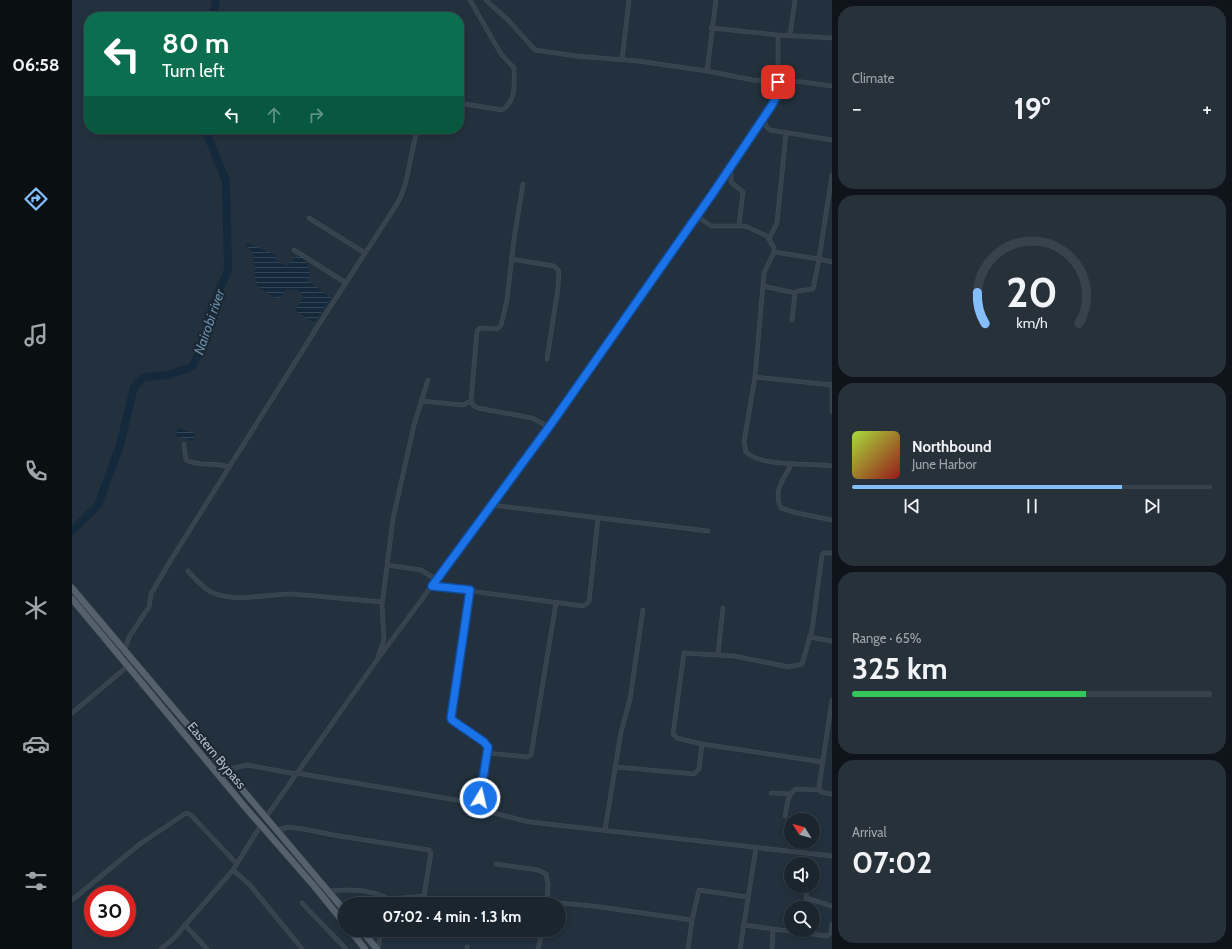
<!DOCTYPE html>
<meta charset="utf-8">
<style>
body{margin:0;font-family:Cabin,sans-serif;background:#27313a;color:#f1f3f6;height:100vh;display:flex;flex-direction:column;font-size:15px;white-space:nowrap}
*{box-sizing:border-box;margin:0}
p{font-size:13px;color:#9fa5aa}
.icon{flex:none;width:22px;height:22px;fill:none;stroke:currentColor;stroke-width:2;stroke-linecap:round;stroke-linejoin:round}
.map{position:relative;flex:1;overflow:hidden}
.sheet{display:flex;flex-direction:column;gap:6px;padding:6px;background:#0e1419;width:400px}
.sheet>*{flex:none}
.guide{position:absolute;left:12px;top:12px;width:380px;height:122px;border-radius:16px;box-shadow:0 2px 6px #0003,0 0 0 1px #38424a;background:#0b6e4f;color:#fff;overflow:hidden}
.needle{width:26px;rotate:307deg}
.fabs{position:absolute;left:712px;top:813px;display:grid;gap:8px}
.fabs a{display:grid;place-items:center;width:36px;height:36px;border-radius:50%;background:#1a252e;box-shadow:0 2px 6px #0003,0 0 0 1px #38424a;font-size:20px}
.speed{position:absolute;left:12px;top:885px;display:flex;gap:8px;font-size:20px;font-weight:700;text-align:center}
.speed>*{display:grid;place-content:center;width:52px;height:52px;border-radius:50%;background:#1a252e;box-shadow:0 2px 6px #0003,0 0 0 1px #38424a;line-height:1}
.speed .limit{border:6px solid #d22;background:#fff;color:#111}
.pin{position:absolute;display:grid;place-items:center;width:34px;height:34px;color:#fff;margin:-17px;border-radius:8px;box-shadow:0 2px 6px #0006}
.me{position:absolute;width:44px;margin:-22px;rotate:9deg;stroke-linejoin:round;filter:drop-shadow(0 0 3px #0008)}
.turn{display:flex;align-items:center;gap:14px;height:84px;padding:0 12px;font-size:18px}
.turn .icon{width:52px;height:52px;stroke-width:2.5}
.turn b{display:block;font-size:28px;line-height:34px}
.lanes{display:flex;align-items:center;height:38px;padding:0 12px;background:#0003;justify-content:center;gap:20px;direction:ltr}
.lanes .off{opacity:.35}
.big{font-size:30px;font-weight:700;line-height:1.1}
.sheet .widget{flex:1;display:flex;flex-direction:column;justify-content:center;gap:6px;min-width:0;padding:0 14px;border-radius:16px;background:#27313a}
.sheet .dial{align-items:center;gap:0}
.dial svg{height:104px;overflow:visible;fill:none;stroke:#38424a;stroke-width:7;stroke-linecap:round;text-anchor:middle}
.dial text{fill:#f1f3f6;stroke:none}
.song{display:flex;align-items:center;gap:12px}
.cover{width:48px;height:48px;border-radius:6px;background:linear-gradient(135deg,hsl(80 70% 55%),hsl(0 70% 35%))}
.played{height:4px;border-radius:2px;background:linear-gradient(90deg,#84befc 75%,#38424a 75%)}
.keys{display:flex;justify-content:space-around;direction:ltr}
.heat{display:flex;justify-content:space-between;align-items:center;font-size:22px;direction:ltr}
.charge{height:6px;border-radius:3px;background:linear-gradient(90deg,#34c759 65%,#38424a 0)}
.trip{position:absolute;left:266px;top:897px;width:228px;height:40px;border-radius:20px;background:#1a252e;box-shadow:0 2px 6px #0003,0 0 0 1px #38424a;font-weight:700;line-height:40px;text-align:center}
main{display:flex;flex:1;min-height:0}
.menu{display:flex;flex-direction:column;width:72px;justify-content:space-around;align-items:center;background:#0a0f12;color:#9fa5aa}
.menu .icon{width:28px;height:28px}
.menu .on{color:#84befc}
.menu b{font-size:18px;color:#f1f3f6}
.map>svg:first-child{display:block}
.water{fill:url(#water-rules)}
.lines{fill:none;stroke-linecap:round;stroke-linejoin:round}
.river{stroke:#15293c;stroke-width:8}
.minor-casing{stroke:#424e59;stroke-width:4.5}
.primary-casing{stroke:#424e59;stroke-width:7}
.minor{stroke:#36424d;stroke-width:3.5}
.primary{stroke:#54616d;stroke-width:6}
.route-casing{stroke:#114b97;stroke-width:10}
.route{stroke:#1a73e8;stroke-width:7}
.labels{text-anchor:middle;stroke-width:4;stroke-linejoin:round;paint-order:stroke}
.street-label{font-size:13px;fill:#b2bdc9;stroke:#1b2732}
.water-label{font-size:14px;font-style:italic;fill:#698ba9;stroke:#1b2732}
</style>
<main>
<nav class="menu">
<b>06:58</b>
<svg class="icon on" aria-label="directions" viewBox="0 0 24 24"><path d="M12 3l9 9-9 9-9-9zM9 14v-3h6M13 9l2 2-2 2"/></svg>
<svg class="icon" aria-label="music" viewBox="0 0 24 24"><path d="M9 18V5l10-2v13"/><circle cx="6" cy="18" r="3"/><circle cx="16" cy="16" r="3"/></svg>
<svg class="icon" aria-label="phone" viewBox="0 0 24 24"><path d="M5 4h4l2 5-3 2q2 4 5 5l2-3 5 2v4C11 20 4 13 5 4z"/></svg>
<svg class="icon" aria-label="climate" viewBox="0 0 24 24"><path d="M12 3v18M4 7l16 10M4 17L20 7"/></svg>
<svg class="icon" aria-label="car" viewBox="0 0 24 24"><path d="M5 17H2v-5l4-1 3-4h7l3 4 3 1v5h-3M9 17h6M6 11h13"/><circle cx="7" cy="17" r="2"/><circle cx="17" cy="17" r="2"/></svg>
<svg class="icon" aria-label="filters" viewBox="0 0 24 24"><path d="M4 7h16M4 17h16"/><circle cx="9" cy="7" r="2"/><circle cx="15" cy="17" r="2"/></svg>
</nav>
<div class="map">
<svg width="760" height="949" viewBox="0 0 760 949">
<defs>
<pattern id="water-rules" width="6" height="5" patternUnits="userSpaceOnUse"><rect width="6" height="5" fill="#15293c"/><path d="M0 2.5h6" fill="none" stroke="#354657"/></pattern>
</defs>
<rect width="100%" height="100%" fill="#22313d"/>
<!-- water -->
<g class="water">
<path d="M175,243L204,255L202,259L215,266L226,255C235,260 240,270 236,281L259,298L242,323L224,311L228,301L232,298L230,293L225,290L214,289L209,298L205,299L189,289L183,282L182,257L176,247L173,246Z"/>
<path d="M106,428L123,433L121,441L104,436Z"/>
</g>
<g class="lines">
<!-- river -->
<g class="river">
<path d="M141,17L144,0"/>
<path d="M0,531L26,505L48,445L62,387L72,377L96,375L120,367L131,344L141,305L156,270L154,181L133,129"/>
</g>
<!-- minor casing -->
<g class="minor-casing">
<g id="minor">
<path d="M414,0L436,20L463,50L504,56L566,61L635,71L681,80L731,82L760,86"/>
<path d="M639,28L706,35L760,38"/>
<path d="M718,35L723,0"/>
<path d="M550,60L557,0"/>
<path d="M635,71L644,0"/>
<path d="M387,103L430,110C445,100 442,84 442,68L429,54L398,0"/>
<path d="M691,119L694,126L698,130L760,140"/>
<path d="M659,167V182L671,192L667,225"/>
<path d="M760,175L747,259L760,262"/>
<path d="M451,184L442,239L435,300L429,325L425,329L408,328L405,331L399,401L402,406L406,408L460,418L477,427"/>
<path d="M625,216L639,226H673L695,236L702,248V252L692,273L683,377L760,385"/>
<path d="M237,218L293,253"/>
<path d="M697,239L705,223L714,133"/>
<path d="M222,250L274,283"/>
<path d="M702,252L747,259L741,289L726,291L723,293L720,320"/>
<path d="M439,259L482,266L487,271L486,288L475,359"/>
<path d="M691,286L723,293"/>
<path d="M683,377L672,442L674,452C688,467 739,463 760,466"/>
<path d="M760,384V412"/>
<path d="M349,401L391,405L399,401"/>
<path d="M112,444L114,460C128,467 144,462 157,467"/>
<path d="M720,463C713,478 700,490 709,508L725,513L760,520"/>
<path d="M420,505L636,531"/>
<path d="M315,565L349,570L365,580"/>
<path d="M116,571C121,577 127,583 133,588C156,606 195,593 221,594L310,602"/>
<path d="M360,586L511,606L517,602L526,518"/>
<path d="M737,637L760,641"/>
<path d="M53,650L57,637L77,607L79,594L97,563L249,321L325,204C338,181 337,154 346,129"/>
<path d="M646,654L651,608"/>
<path d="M306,657L312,640L310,605L321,519L342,425L356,380"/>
<path d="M760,700L747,787L749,792L760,794"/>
<path d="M0,713L56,666"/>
<path d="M415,753L456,757L459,755L484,603"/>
<path d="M751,762L630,744L605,738L601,734L612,653L662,656L717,667L730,664L740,630L750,555L752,553H760"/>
<path d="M544,767L622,774L627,769L630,744"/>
<path d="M154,770L175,765L224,774"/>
<path d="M224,773L402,803L408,798L415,747L412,742L380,720L379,718L399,590"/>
<path d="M699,793L718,794"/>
<path d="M402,803L417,812L458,822L760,856"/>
<path d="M713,816C715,807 715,794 724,789L748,790"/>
<path d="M194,817L305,660L477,427L641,193L700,105L706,90V35"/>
<path d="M206,830L216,827L231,829L267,836L357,850L359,853L352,896L317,899L314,904"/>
<path d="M533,830L549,732L558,699L571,610"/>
<path d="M424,864L466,870L474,874L476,884L475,903"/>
<path d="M161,870L178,885L230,949"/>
<path d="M735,886L734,898L760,906"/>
<path d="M257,891C279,889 297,889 317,899"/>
<path d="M0,900L68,844L114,813L119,815L165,864"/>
<path d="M476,902L521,906L620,920L627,890L675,897"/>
<path d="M230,903L274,949"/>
<path d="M113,925L135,949"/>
<path d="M671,925L755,936L759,933L760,924"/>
<path d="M395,947V949"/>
<path d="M89,949L102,938L161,870L189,825"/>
<path d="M306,949L309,930"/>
<path d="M466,949L471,930"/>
<path d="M616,949L620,920"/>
<path d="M668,949L684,848"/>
<path d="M700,949L701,930"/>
</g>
</g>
<!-- primary casing -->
<g class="primary-casing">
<g id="primary">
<path d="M0,588L273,911"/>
<path d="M0,599L173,807L242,886L273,924"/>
<path d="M278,930L293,949"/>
<path d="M289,930L305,949"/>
</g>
</g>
<!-- minor -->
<use href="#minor" class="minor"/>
<!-- primary -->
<use href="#primary" class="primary"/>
</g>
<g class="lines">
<!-- route casing -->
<g class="route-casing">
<path id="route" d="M408,798L416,747L412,742L380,720L379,718L398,590L360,586L477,427L641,193L700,105L705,95L706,82"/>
</g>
<!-- route -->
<use href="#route" class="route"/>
</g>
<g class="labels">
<!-- street labels -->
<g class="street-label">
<text transform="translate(145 755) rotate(50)" y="5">Eastern Bypass</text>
</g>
<!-- water labels -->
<g class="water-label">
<text transform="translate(137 322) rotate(-71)" y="5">Nairobi river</text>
</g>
</g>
</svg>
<div class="fabs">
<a><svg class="needle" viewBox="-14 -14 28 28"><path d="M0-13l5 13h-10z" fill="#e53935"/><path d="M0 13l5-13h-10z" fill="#9fa5aa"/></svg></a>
<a><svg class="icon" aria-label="sound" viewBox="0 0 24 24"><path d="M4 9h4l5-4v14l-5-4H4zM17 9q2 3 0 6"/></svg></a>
<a><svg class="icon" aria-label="search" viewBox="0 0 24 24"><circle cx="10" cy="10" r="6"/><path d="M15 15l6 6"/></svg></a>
</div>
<div class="speed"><div class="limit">30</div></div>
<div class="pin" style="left:706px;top:82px;background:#d93025"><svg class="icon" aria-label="arrive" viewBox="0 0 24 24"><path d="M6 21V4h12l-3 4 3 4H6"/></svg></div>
<svg class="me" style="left:408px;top:798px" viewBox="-20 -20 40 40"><circle r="17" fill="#1a73e8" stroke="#fff" stroke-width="3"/><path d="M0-11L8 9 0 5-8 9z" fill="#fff"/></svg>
<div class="trip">07:02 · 4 min · 1.3 km</div>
<div class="guide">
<div class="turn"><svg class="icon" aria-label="left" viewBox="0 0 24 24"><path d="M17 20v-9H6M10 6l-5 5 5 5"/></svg><div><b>80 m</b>Turn left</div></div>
<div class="lanes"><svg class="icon" aria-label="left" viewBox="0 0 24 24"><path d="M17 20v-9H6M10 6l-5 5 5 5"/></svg><svg class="icon off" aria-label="ahead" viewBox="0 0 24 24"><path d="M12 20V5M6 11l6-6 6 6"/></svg><svg class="icon off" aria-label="right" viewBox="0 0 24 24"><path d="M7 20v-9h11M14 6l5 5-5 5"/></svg></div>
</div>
</div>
<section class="sheet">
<div class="widget"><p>Climate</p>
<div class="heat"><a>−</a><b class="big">19°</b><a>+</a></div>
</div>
<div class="widget dial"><svg viewBox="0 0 100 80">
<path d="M14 69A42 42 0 1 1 86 69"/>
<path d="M14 69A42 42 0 0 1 8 45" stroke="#84befc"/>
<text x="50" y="56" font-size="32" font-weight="700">20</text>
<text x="50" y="72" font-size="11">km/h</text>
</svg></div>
<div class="widget">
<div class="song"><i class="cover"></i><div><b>Northbound</b><p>June Harbor</p></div></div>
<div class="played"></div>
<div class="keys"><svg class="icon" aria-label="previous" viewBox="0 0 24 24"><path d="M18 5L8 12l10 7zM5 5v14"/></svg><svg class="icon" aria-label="pause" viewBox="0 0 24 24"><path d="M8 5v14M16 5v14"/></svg><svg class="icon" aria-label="next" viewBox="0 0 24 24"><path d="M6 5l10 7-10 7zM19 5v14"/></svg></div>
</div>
<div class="widget"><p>Range · 65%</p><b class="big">325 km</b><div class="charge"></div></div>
<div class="widget"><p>Arrival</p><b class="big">07:02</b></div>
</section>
</main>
